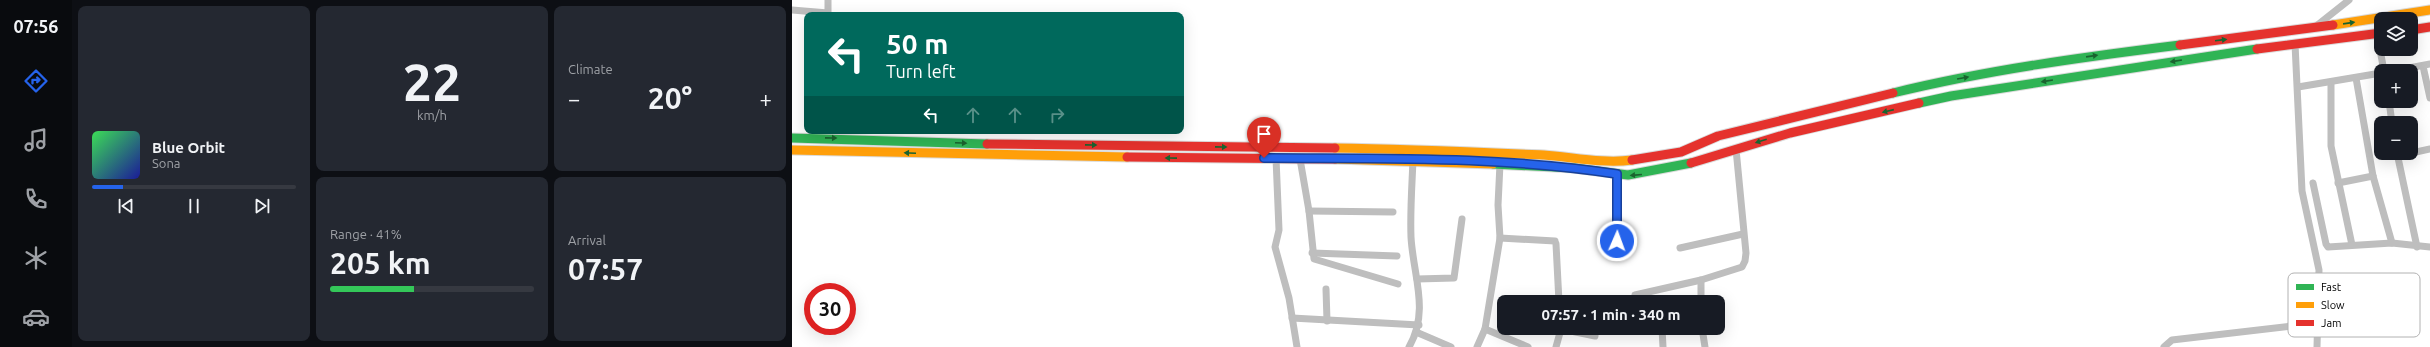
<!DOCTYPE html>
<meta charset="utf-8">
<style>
body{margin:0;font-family:Ubuntu,sans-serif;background:#242831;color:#f1f3f6;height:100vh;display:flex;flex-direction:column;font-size:15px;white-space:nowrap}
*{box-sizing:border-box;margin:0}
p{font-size:13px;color:#9ea1a6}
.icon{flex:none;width:22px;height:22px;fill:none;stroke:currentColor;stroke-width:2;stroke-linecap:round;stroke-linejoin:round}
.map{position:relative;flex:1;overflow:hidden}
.panel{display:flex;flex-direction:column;gap:6px;padding:6px;background:#0d0f14;width:720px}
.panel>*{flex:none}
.top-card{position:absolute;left:12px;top:12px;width:380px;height:122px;border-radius:8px;box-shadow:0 4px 16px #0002;background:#00695c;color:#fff;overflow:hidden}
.tools{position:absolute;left:1582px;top:12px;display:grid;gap:8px}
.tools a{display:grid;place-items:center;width:44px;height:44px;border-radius:8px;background:#171b24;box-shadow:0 4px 16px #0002;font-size:20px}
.speed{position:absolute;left:12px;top:283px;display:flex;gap:8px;font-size:20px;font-weight:700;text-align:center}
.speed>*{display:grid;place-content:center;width:52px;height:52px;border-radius:50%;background:#171b24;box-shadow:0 4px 16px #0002;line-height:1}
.speed .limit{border:6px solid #d22;background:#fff;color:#111}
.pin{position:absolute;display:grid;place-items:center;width:34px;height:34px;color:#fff;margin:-41px -17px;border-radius:50% 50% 50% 0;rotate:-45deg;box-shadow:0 0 4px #0007}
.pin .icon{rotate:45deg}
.me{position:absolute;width:44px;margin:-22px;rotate:2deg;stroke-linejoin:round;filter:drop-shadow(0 0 3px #0008)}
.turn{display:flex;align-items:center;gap:14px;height:84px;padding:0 16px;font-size:18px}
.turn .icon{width:52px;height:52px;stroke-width:2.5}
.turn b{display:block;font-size:28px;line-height:34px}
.lanes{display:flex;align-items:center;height:38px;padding:0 16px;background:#0003;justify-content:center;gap:20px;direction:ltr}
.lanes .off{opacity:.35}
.big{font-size:30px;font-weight:700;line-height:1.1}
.panel .tile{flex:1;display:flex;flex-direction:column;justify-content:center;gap:6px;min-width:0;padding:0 14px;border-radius:8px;background:#242831}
.panel .dial{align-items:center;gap:0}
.dial b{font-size:52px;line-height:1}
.song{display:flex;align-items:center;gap:12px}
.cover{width:48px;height:48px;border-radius:6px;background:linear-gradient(135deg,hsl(130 70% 55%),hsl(240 70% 35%))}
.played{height:4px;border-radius:2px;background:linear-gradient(90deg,#2563eb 15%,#363941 15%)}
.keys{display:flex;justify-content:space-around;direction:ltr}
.heat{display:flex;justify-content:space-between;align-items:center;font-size:22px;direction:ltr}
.charge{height:6px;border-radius:3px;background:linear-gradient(90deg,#34c759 41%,#363941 0)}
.panel .tiles{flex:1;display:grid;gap:6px;grid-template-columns:repeat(3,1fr)}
.tile:first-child{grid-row:span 2}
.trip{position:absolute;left:705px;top:295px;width:228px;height:40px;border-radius:8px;background:#171b24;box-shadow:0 4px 16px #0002;font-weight:700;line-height:40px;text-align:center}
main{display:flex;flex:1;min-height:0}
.dock{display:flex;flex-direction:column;width:72px;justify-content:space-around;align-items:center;background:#090b0e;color:#9ea1a6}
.dock .icon{width:28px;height:28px}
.dock .selected{color:#2563eb}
.dock b{font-size:18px;color:#f1f3f6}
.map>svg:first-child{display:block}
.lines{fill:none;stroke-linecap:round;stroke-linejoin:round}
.fast-casing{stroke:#dbdbdb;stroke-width:11}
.slow-casing{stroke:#dbdbdb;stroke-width:11}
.jam-casing{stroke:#dbdbdb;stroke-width:11}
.street{stroke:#bebebe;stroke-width:7}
.fast{stroke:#30b455;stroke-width:9}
.slow{stroke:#ff9f0a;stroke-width:9}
.jam{stroke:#e5322d;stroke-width:9}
.oneway{fill:#1a632f}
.route-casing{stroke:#184099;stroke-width:10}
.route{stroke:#2563eb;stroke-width:7}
.key{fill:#fff;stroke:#b2b2b2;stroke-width:1}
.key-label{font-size:11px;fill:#000}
</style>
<main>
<nav class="dock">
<b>07:56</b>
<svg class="icon selected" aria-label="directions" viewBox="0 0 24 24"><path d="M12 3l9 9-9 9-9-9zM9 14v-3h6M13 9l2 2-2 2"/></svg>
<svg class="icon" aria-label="music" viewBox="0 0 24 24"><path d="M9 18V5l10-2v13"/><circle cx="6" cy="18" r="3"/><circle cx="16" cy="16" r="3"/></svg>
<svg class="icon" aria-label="phone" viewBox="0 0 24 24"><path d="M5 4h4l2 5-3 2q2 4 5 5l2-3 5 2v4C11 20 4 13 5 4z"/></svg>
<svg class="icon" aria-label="climate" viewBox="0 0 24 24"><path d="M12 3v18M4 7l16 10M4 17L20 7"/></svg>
<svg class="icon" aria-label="car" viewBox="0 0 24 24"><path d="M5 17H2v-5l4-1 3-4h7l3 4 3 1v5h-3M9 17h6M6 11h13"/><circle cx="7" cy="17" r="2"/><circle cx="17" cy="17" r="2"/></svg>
</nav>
<section class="panel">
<div class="tiles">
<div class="tile">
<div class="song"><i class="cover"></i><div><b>Blue Orbit</b><p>Sona</p></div></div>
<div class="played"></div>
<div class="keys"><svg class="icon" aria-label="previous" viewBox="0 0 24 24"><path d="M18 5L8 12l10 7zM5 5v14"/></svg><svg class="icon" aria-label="pause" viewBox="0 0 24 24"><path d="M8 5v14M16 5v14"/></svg><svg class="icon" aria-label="next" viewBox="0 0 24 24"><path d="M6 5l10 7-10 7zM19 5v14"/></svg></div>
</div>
<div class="tile dial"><b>22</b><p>km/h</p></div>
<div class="tile"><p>Climate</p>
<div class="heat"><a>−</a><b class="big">20°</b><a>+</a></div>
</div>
<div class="tile"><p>Range · 41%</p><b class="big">205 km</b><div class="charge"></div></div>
<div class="tile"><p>Arrival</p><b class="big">07:57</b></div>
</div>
</section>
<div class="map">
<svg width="1638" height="347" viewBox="0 0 1638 347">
<rect width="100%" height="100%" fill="#fff"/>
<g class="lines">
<!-- fast casing -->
<g class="fast-casing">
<g id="fast">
<path d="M1101,93C1195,70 1292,57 1388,45"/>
<path d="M1127,103L1159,96L1465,49"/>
<path d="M0,138L195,144"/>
<path d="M701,164L782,168L836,175L899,163"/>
</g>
</g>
<!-- slow casing -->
<g class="slow-casing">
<g id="slow">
<path d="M1541,25L1638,10"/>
<path d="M543,148C613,149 682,152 752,155C780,157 812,164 840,160"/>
<path d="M0,150L335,157"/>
<path d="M543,159L701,164"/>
</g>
</g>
<!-- jam casing -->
<g class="jam-casing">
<g id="jam">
<path d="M1619,30L1638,27"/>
<path d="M1388,45L1541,25"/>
<path d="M1465,49L1589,33"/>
<path d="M195,144L543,148"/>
<path d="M335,157L543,159"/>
<path d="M840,160L889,152L926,136L1101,93"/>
<path d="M899,163L998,133L1127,103"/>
</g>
</g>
<!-- street -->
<g class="street">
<path d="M0,10L36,13V0"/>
<path d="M1523,27L1557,0"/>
<path d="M1585,34L1592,71"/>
<path d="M1503,44L1510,191L1527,270L1525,347"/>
<path d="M1631,66L1638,98"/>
<path d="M1601,71L1638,64"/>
<path d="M1564,78L1581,176L1600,243"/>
<path d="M1539,82V146L1560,245"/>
<path d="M1506,87L1589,73"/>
<path d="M1597,101L1600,123"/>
<path d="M1605,153L1625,247"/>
<path d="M1606,156L1638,149"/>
<path d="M484,158L487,230L483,247L497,298L505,347"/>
<path d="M508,159L517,211L522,259L606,284"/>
<path d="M825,175V241"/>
<path d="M1521,183L1534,244L1536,247L1600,243L1638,247"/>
<path d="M1546,183L1581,176"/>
<path d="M517,211L601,212"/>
<path d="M708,238L763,241"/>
<path d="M764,244L767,302"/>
<path d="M888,248L951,234"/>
<path d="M520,253L605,256"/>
<path d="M625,279L662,278L670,219"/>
<path d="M534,289L535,321"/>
<path d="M843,295L909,280L950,267L953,261L954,253L944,149"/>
<path d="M909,302V280"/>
<path d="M500,318L627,325"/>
<path d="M870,328L871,347"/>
<path d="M910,328L913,347"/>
<path d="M693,329L708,238L706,205L708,164"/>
<path d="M624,332L659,347"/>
<path d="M617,347C638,311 621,275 619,237C618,211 620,185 621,160"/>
<path d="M685,347L693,329L736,347"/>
<path d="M764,347L769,329L803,336"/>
<path d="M1372,347L1380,340L1525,323"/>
</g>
<!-- fast -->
<use href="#fast" class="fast"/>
<!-- slow -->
<use href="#slow" class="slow"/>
<!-- jam -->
<use href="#jam" class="jam"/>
</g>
<!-- one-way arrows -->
<defs><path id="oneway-solid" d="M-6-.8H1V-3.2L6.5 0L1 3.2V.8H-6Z"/></defs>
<g class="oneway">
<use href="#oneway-solid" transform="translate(1557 23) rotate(-8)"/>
<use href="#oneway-solid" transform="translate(1429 40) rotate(-7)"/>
<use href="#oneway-solid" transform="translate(1300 56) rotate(-8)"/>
<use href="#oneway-solid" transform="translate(1384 61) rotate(171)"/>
<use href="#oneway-solid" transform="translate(1171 78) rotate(-10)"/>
<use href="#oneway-solid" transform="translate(1255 81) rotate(171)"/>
<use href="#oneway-solid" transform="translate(1096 111) rotate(167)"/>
<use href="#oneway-solid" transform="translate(39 138) rotate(1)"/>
<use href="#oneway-solid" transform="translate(969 141) rotate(163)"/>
<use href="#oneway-solid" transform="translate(169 143) rotate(2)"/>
<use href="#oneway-solid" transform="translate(299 145) rotate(1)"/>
<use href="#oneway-solid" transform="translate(429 147) rotate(1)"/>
<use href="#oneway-solid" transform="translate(118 153) rotate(-178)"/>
<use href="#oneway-solid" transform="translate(379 158) rotate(-179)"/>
<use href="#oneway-solid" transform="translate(844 175) rotate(175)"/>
</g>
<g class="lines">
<!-- route casing -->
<g class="route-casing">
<path id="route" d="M472,158C589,159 709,156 825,174V241"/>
</g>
<!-- route -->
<use href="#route" class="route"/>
</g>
<!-- legend -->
<rect x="1496" y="273" width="132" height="64" rx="6" class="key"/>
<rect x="1504" y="284" width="18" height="6" fill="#30b455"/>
<rect x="1504" y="302" width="18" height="6" fill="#ff9f0a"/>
<rect x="1504" y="320" width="18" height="6" fill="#e5322d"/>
<g class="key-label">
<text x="1529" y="291">Fast</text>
<text x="1529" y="309">Slow</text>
<text x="1529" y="327">Jam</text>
</g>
</svg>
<div class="tools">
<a><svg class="icon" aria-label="layers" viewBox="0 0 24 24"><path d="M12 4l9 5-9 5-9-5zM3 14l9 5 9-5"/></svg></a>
<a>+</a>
<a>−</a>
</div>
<div class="speed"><div class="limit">30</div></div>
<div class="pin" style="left:472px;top:158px;background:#d93025"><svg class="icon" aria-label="arrive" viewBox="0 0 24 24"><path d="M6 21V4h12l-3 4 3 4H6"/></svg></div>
<svg class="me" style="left:825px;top:241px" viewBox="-20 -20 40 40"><circle r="17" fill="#2563eb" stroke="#fff" stroke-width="3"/><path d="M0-11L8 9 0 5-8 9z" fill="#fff"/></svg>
<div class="trip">07:57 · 1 min · 340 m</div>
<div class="top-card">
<div class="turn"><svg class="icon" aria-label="left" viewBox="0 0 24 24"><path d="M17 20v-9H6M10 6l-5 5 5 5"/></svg><div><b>50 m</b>Turn left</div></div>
<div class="lanes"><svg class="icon" aria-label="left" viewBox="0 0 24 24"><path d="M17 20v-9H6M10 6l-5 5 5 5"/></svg><svg class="icon off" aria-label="ahead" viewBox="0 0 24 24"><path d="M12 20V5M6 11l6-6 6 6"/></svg><svg class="icon off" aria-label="ahead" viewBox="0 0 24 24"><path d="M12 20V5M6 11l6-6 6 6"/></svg><svg class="icon off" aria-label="right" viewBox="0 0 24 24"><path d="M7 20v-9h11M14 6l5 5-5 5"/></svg></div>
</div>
</div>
</main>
